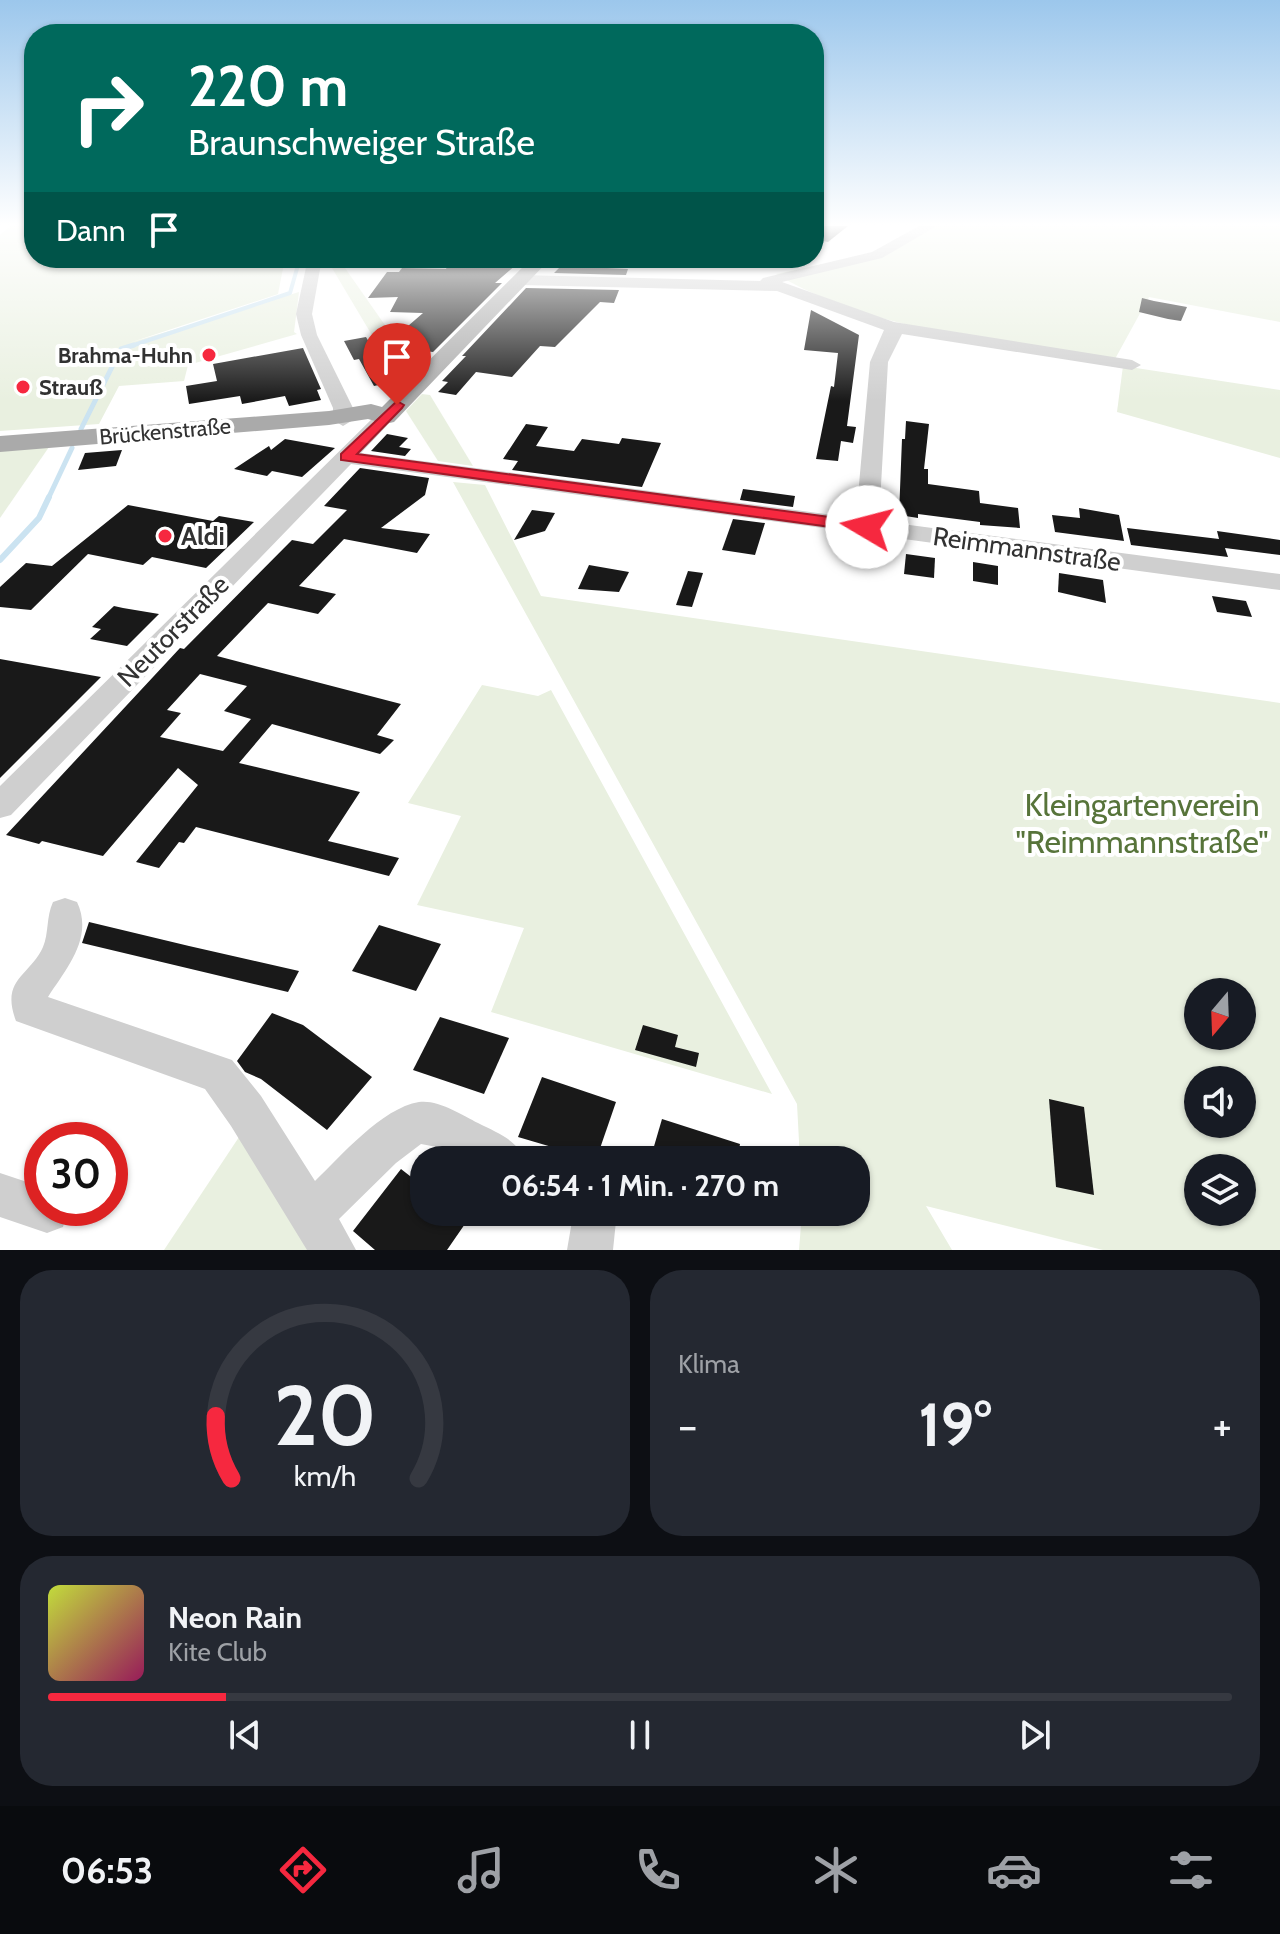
<!DOCTYPE html>
<html lang="de">
<meta charset="utf-8">
<style>
body{margin:0;font-family:Cabin,sans-serif;background:#242831;color:#f1f3f6;height:100vh;display:flex;flex-direction:column;font-size:30px;white-space:nowrap}
*{box-sizing:border-box;margin:0}
p{font-size:26px;color:#9ea1a6}
.icon{flex:none;width:44px;height:44px;fill:none;stroke:currentColor;stroke-width:2;stroke-linecap:round;stroke-linejoin:round}
.map{position:relative;height:1250px;overflow:hidden}
.drawer{display:flex;flex-direction:column;gap:20px;padding:20px;background:#0d0f14;flex:1}
.drawer>*{flex:none}
.top-card{position:absolute;left:24px;top:24px;width:800px;height:244px;border-radius:32px;box-shadow:0 2px 6px #0004;background:#00695c;color:#fff;overflow:hidden}
.needle{width:52px;rotate:199deg}
.controls{position:absolute;left:1184px;top:978px;display:grid;gap:16px}
.controls a{display:grid;place-items:center;width:72px;height:72px;border-radius:50%;background:#171b24;box-shadow:0 2px 6px #0004;font-size:40px}
.speed{position:absolute;left:24px;top:1122px;display:flex;gap:16px;font-size:40px;font-weight:700;text-align:center}
.speed>*{display:grid;place-content:center;width:104px;height:104px;border-radius:50%;background:#171b24;box-shadow:0 2px 6px #0004;line-height:1}
.speed .limit{border:12px solid #d22;background:#fff;color:#111}
.pin{position:absolute;display:grid;place-items:center;width:68px;height:68px;color:#fff;margin:-82px -34px;border-radius:50% 50% 50% 0;rotate:-45deg;box-shadow:0 0 8px #0007}
.pin .icon{rotate:45deg}
.me{position:absolute;width:88px;margin:-44px;rotate:278deg;stroke-linejoin:round;filter:drop-shadow(0 0 6px #0008)}
.turn{display:flex;align-items:center;gap:28px;height:168px;padding:0 32px;font-size:36px}
.turn .icon{width:104px;height:104px;stroke-width:2.5}
.turn b{display:block;font-size:56px;line-height:68px}
.then{display:flex;align-items:center;height:76px;padding:0 32px;background:#0003;gap:16px;font-size:30px}
.big{font-size:60px;font-weight:700;line-height:1.1}
.drawer .tile{flex:1;display:flex;flex-direction:column;justify-content:center;gap:12px;min-width:0;padding:0 28px;border-radius:32px;background:#242831}
.drawer .dial{align-items:center;gap:0}
.dial svg{height:208px;overflow:visible;fill:none;stroke:#363941;stroke-width:7;stroke-linecap:round;text-anchor:middle}
.dial text{fill:#f1f3f6;stroke:none}
.song{display:flex;align-items:center;gap:24px}
.cover{width:96px;height:96px;border-radius:12px;background:linear-gradient(135deg,hsl(70 70% 55%),hsl(330 70% 35%))}
.played{height:8px;border-radius:4px;background:linear-gradient(90deg,#f6283f 15%,#363941 15%)}
.keys{display:flex;justify-content:space-around;direction:ltr}
.heat{display:flex;justify-content:space-between;align-items:center;font-size:44px;direction:ltr}
.drawer .tiles{flex:1;display:grid;gap:20px;grid-template-columns:1fr 1fr}
.tile:last-child{grid-column:span 2}
.trip{position:absolute;left:410px;top:1146px;width:460px;height:80px;border-radius:32px;background:#171b24;box-shadow:0 2px 6px #0004;font-weight:700;line-height:80px;text-align:center}
.tabs{display:flex;height:128px;justify-content:space-around;align-items:center;background:#090b0e;color:#9ea1a6}
.tabs .icon{width:56px;height:56px}
.tabs .active{color:#f6283f}
.tabs b{font-size:36px;color:#f1f3f6}
.map>svg:first-child{display:block}
.green{fill:#e9f0e0;fill-rule:evenodd}
.lines{fill:none;stroke-linecap:round;stroke-linejoin:round}
.stream-far2{stroke:#cbe3f1;stroke-width:4}
.stream-far1{stroke:#cbe3f1;stroke-width:5}
.stream{stroke:#cbe3f1;stroke-width:6}
.building{fill:#191919;fill-rule:evenodd}
.minor{fill:#cfcfcf;fill-rule:evenodd}
.major{fill:#aaa;fill-rule:evenodd}
.route{fill:#f6283f;stroke:#a01a29;stroke-width:2}
.poi-dot{fill:#f6283f;stroke:#fff;stroke-width:3}
.labels{text-anchor:middle;stroke-width:8;stroke-linejoin:round;paint-order:stroke}
.far-poi-label{font-size:22px;font-weight:bold;fill:#323232;stroke:#fff;text-anchor:end}
.far-street-label{font-size:22px;fill:#323232;stroke:#fff}
.poi-label{font-size:26px;font-weight:bold;fill:#323232;stroke:#fff;text-anchor:start}
.street-label{font-size:26px;fill:#323232;stroke:#fff}
.near-park-label{font-size:32px;fill:#57743a;stroke:#fff}
</style>
<div class="map">
<svg width="1280" height="1250" viewBox="0 0 1280 1250">
<rect width="100%" height="100%" fill="#fff"/>
<!-- green -->
<g class="green">
<path d="M10,226H34V258H285L278,294L129,343L299,292L294,332L297,334L188,365L184,381L119,386L99,424L0,431V235Z"/>
<path d="M932,226H1280V322L1149,297L1115,359C1003,341 877,334 776,274L871,254Z"/>
<path d="M319,258H338L417,371L401,384L329,263L319,265Z"/>
<path d="M1123,366L1280,390V458L1117,412Z"/>
<path d="M422,394L430,395L473,466L438,461L406,411Z"/>
<path d="M49,447L0,518V451Z"/>
<path d="M453,482L485,485L541,596L1280,703V1250H1103L926,1206L952,1250H799L802,1212H856V1160H800L797,1104ZM1198,992H1242V1036H1198ZM1198,1080H1242V1124H1198ZM1198,1168H1242V1212H1198Z"/>
<path d="M482,685L538,696L551,690L772,1094L491,1012L524,928L417,905L461,816L408,803Z"/>
<path d="M245,1128L316,1250H164Z"/>
</g>
<g class="lines">
<!-- stream-far2 -->
<path class="stream-far2" d="M128,347L290,293L300,258"/>
<!-- stream-far1 -->
<g class="stream-far1">
<path d="M81,429L121,349L134,345"/>
<path d="M48,499L72,448"/>
</g>
<!-- stream -->
<path class="stream" d="M0,560L39,518L49,497"/>
</g>
<!-- building -->
<g class="building">
<path d="M814,226H848L828,242L814,239Z"/>
<path d="M569,258H616L607,268L628,269L626,275L554,273Z"/>
<path d="M450,261L517,264L495,283H502L433,352L385,346L423,313L390,312L398,297L368,298L387,272H399L402,268L446,269Z"/>
<path d="M526,288L619,290L614,303L600,302L555,347L540,346L512,377L476,372L456,395L438,392L448,382L442,381L466,356H462Z"/>
<path d="M1142,298L1154,301L1187,307L1181,321L1168,319L1139,312Z"/>
<path d="M811,310L859,335L847,426L856,427L853,443L841,441L838,461L816,459L831,386L834,387L838,353L804,350Z"/>
<path d="M366,337L376,354L378,352L396,381L374,386L359,359L354,360L344,341Z"/>
<path d="M303,348L321,389L317,390L321,400L289,406L285,396L242,404L240,396L189,404L186,386L217,381L213,364Z"/>
<path d="M906,421L929,424L924,469H928V484L979,491L980,503L1018,508L1020,528L980,525V522L918,514V518L899,515L902,439H905Z"/>
<path d="M526,424L548,427L536,446L574,451L582,439L619,444L622,438L661,443L642,487L512,470L518,461L503,459Z"/>
<path d="M387,434L408,438L399,447L411,449L405,456L371,451Z"/>
<path d="M285,439L335,448L302,477L272,471L267,476L234,469L269,446L271,450Z"/>
<path d="M122,450L116,466L78,470L85,453Z"/>
<path d="M360,468L429,478L425,495L381,528L430,534L417,553L344,539L299,586L336,594L318,614L268,603L217,656L401,704L377,735L394,740L380,754L272,724L239,763L360,792L328,841L399,858L389,876L196,827L184,843L179,842L159,868L136,862L198,785L178,768L103,856L42,841L39,844L6,835L180,648L184,649L292,540L313,544L347,510L324,506ZM200,674L247,686L224,711L251,719L223,751L160,737L181,713L167,710Z"/>
<path d="M743,489L795,496L793,507L740,500Z"/>
<path d="M128,505L213,521L219,516L254,522L206,568L152,557L143,565L88,554L31,610L0,607V587L26,563L52,566Z"/>
<path d="M1079,508L1119,515L1124,541L1055,532L1052,515L1080,518Z"/>
<path d="M532,510L555,513L545,531L514,540Z"/>
<path d="M733,519L765,523L755,555L722,550Z"/>
<path d="M1127,528L1219,539L1217,531L1280,540V555L1225,548L1228,557L1131,545Z"/>
<path d="M906,554L935,558L934,578L904,574Z"/>
<path d="M973,562L998,566V585L973,581Z"/>
<path d="M589,565L629,572L619,592L578,589Z"/>
<path d="M688,571L703,573L692,607L676,605Z"/>
<path d="M1059,573L1103,580L1106,603L1058,592Z"/>
<path d="M1212,596L1246,601L1252,617L1217,612Z"/>
<path d="M114,606L123,608L159,614L127,646L90,639L101,629L92,627Z"/>
<path d="M0,659L101,677L0,778Z"/>
<path d="M89,922L189,946L299,971L288,992L82,943Z"/>
<path d="M379,925L441,944L416,991L352,971Z"/>
<path d="M272,1013L303,1025L372,1077L327,1130L261,1079L245,1072L237,1061Z"/>
<path d="M440,1017L509,1038L484,1094L413,1070Z"/>
<path d="M643,1025L678,1035L675,1047L699,1053L696,1067L635,1050Z"/>
<path d="M542,1077L616,1102L596,1160L518,1137Z"/>
<path d="M1049,1099L1084,1107L1094,1195L1056,1187Z"/>
<path d="M662,1119L740,1144L737,1160H650Z"/>
<path d="M401,1169L424,1187V1212H456L467,1221L447,1250H375L353,1231Z"/>
</g>
<g class="lines">
<!-- minor -->
<g class="minor">
<path d="M919,226H937L882,258L782,282L894,322L1132,360L1141,365L1132,370L902,334L888,362L879,521L1280,574V590L351,464L11,815L0,818V786L378,413H392L395,417L361,453L856,518L870,362L884,330L777,291L521,285L513,280L521,275L760,281L763,278L872,252Z"/>
<path d="M308,258H322L312,314L317,335L353,408V420L343,426L333,420V408L301,335L296,314Z"/>
<path d="M65,898L77,902C94,938 66,969 48,997L232,1060L261,1096L315,1181C341,1156 382,1108 419,1102C437,1099 463,1115 478,1123C498,1133 517,1140 525,1160H462L437,1147L421,1144L396,1163L339,1219L356,1250H307L231,1126L205,1089L16,1021C0,979 30,976 43,947C49,933 46,917 53,902Z"/>
<path d="M0,1173L42,1187V1208H68L63,1227L47,1233L0,1217Z"/>
<path d="M570,1212H614L616,1221L613,1250H567L572,1221Z"/>
</g>
<!-- major -->
<path class="major" d="M532,258H551L394,422L385,424L368,419L329,425L0,452V436L329,411L371,404L382,407Z"/>
</g>
<!-- sky -->
<linearGradient id="sky" x2="0" y2="1"><stop stop-color="#9cc7ec"/><stop offset="0.56" stop-color="#fff"/><stop offset="1" stop-color="#fff" stop-opacity="0"/></linearGradient>
<rect width="1280" height="401" fill="url(#sky)"/>
<!-- route -->
<path class="route" d="M397,401L404,405L402,408L357,454L867,522L875,527L867,532L341,460V454Z"/>
<!-- markers -->
<g class="poi-dot">
<circle cx="209" cy="355" r="8"/>
<circle cx="23" cy="387" r="8"/>
<circle cx="165" cy="536" r="8"/>
</g>
<g class="labels">
<!-- far-poi labels -->
<g class="far-poi-label">
<text x="193" y="363">Brahma-Huhn</text>
<text x="39" y="395" text-anchor="start">Strauß</text>
</g>
<!-- far-street labels -->
<g class="far-street-label">
<text transform="translate(165 431) rotate(-5)" y="8">Brückenstraße</text>
</g>
<!-- poi labels -->
<g class="poi-label">
<text x="181" y="545">Aldi</text>
</g>
<!-- street labels -->
<g class="street-label">
<text transform="translate(1027 549) rotate(8)" y="9">Reimmannstraße</text>
<text transform="translate(173 631) rotate(-45)" y="9">Neutorstraße</text>
</g>
<!-- near-park labels -->
<g class="near-park-label">
<text x="1142" y="816">Kleingartenverein<tspan x="1142" dy="37">"Reimmannstraße"</tspan></text>
</g>
</g>
</svg>
<div class="controls">
<a><svg class="needle" viewBox="-14 -14 28 28"><path d="M0-13l5 13h-10z" fill="#e53935"/><path d="M0 13l5-13h-10z" fill="#9ea1a6"/></svg></a>
<a><svg class="icon" aria-label="sound" viewBox="0 0 24 24"><path d="M4 9h4l5-4v14l-5-4H4zM17 9q2 3 0 6"/></svg></a>
<a><svg class="icon" aria-label="layers" viewBox="0 0 24 24"><path d="M12 4l9 5-9 5-9-5zM3 14l9 5 9-5"/></svg></a>
</div>
<div class="speed"><div class="limit">30</div></div>
<div class="pin" style="left:397px;top:405px;background:#d93025"><svg class="icon" aria-label="arrive" viewBox="0 0 24 24"><path d="M6 21V4h12l-3 4 3 4H6"/></svg></div>
<svg class="me" style="left:867px;top:527px" viewBox="-20 -20 40 40"><circle r="19" fill="#fff"/><path d="M0-13L10 11 0 6-10 11z" fill="#f6283f"/></svg>
<div class="trip">06:54 · 1 Min. · 270 m</div>
<div class="top-card">
<div class="turn"><svg class="icon" aria-label="right" viewBox="0 0 24 24"><path d="M7 20v-9h11M14 6l5 5-5 5"/></svg><div><b>220 m</b>Braunschweiger Straße</div></div>
<div class="then">Dann<svg class="icon" aria-label="arrive" viewBox="0 0 24 24"><path d="M6 21V4h12l-3 4 3 4H6"/></svg></div>
</div>
</div>
<section class="drawer">
<div class="tiles">
<div class="tile dial"><svg viewBox="0 0 100 80">
<path d="M14 69A42 42 0 1 1 86 69"/>
<path d="M14 69A42 42 0 0 1 8 45" stroke="#f6283f"/>
<text x="50" y="56" font-size="32" font-weight="700">20</text>
<text x="50" y="72" font-size="11">km/h</text>
</svg></div>
<div class="tile"><p>Klima</p>
<div class="heat"><a>−</a><b class="big">19°</b><a>+</a></div>
</div>
<div class="tile">
<div class="song"><i class="cover"></i><div><b>Neon Rain</b><p>Kite Club</p></div></div>
<div class="played"></div>
<div class="keys"><svg class="icon" aria-label="previous" viewBox="0 0 24 24"><path d="M18 5L8 12l10 7zM5 5v14"/></svg><svg class="icon" aria-label="pause" viewBox="0 0 24 24"><path d="M8 5v14M16 5v14"/></svg><svg class="icon" aria-label="next" viewBox="0 0 24 24"><path d="M6 5l10 7-10 7zM19 5v14"/></svg></div>
</div>
</div>
</section>
<nav class="tabs">
<b>06:53</b>
<svg class="icon active" aria-label="directions" viewBox="0 0 24 24"><path d="M12 3l9 9-9 9-9-9zM9 14v-3h6M13 9l2 2-2 2"/></svg>
<svg class="icon" aria-label="music" viewBox="0 0 24 24"><path d="M9 18V5l10-2v13"/><circle cx="6" cy="18" r="3"/><circle cx="16" cy="16" r="3"/></svg>
<svg class="icon" aria-label="phone" viewBox="0 0 24 24"><path d="M5 4h4l2 5-3 2q2 4 5 5l2-3 5 2v4C11 20 4 13 5 4z"/></svg>
<svg class="icon" aria-label="climate" viewBox="0 0 24 24"><path d="M12 3v18M4 7l16 10M4 17L20 7"/></svg>
<svg class="icon" aria-label="car" viewBox="0 0 24 24"><path d="M5 17H2v-5l4-1 3-4h7l3 4 3 1v5h-3M9 17h6M6 11h13"/><circle cx="7" cy="17" r="2"/><circle cx="17" cy="17" r="2"/></svg>
<svg class="icon" aria-label="filters" viewBox="0 0 24 24"><path d="M4 7h16M4 17h16"/><circle cx="9" cy="7" r="2"/><circle cx="15" cy="17" r="2"/></svg>
</nav>
